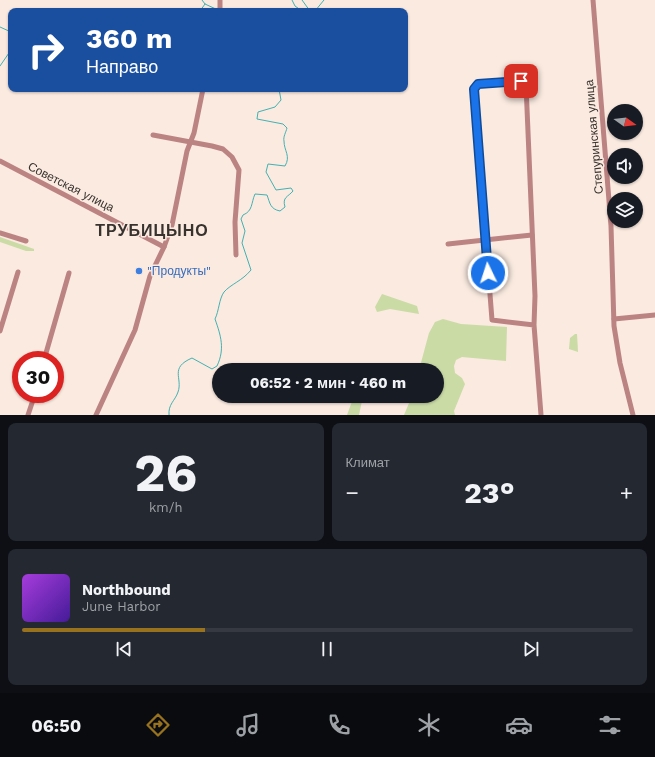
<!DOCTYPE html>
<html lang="ru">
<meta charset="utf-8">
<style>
body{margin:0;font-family:"Work Sans",sans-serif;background:#242831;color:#f1f3f6;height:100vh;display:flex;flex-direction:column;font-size:15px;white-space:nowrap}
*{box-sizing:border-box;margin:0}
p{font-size:13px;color:#9ea1a6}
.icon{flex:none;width:22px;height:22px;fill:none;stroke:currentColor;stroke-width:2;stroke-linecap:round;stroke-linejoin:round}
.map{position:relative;height:415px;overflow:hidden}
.drawer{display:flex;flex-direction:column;gap:8px;padding:8px;background:#0d0f14;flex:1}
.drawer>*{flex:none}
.guide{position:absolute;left:8px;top:8px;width:400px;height:84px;border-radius:8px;box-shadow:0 1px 3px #0004;background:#1a4fa0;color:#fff;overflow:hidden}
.needle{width:26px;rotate:105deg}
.controls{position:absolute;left:607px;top:104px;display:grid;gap:8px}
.controls a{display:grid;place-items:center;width:36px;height:36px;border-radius:50%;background:#171b24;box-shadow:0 1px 3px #0004;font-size:20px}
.speed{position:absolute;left:12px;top:351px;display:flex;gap:8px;font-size:20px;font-weight:700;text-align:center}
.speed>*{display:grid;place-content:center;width:52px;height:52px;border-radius:50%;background:#171b24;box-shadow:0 1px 3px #0004;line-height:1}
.speed .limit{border:6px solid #d22;background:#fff;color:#111}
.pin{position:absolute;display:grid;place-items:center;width:34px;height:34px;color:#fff;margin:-17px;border-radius:8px;box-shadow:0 2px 6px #0006}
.me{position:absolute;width:44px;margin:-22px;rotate:356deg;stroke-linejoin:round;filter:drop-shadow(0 0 3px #0008)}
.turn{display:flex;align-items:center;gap:14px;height:84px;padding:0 12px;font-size:18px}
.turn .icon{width:52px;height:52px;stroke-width:2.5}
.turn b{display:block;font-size:28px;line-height:34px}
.big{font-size:30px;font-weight:700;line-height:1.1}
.drawer .card{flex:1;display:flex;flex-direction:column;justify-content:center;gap:6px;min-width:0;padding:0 14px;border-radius:8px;background:#242831}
.drawer .dial{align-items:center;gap:0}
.dial b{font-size:52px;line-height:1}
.song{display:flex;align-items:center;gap:12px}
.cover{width:48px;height:48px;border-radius:6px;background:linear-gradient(135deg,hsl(280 70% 55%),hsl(260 70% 35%))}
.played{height:4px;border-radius:2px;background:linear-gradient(90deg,#99721e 30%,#363941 30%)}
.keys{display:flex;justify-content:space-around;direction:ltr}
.heat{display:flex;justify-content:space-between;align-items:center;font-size:22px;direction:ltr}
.drawer .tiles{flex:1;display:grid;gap:8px;grid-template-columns:1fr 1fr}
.card:last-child{grid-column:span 2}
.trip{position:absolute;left:212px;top:363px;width:232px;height:40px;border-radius:20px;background:#171b24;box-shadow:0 1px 3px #0004;font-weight:700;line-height:40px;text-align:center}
.tab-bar{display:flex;height:64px;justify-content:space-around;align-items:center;background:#090b0e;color:#9ea1a6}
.tab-bar .icon{width:28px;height:28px}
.tab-bar .selected{color:#99721e}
.tab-bar b{font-size:18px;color:#f1f3f6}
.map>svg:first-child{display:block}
.green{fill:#cbdba6}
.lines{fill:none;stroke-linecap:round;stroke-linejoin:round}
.stream{stroke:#43b1b2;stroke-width:1}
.minor{stroke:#bc8383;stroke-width:5}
.route-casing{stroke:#114b97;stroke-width:10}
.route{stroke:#1a73e8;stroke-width:7}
.shop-dot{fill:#3f7fe0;stroke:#faeae0;stroke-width:1.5}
.labels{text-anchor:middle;stroke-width:3;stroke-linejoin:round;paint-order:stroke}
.street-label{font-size:12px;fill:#38322e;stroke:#faeae0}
.shop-label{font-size:12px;fill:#366cbe;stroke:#faeae0;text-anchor:start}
.district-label{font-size:16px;font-weight:bold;letter-spacing:1px;fill:#38322e;stroke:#faeae0}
</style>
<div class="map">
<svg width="655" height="415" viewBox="0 0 655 415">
<rect width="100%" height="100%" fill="#faeae0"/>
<!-- green -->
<g class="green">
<path d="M0,237L34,249V251H26L0,242Z"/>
<path d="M382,294L417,306L419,314L390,309L377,312L375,307Z"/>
<path d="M443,319L461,324L507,327L506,361L462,357L456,360L454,366L455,373L462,378L465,384L454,411L455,415H404L412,396H437V370H419L429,333L435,322Z"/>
<path d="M575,334H577L578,352L569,349L570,338Z"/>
<path d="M354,396H363L359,415H347Z"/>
</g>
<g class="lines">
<!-- stream -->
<g class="stream">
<path d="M202,0L205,4L218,10"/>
<path d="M292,0L295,6L302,11"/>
<path d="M302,0L310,11"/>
<path d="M200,11L205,4"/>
<path d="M315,11L324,0"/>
<path d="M0,27L11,32"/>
<path d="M0,66L11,50"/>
<path d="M169,415C168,404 175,401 178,392C183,378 169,368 192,358L212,369L217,366C225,349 221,336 215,319C219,311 219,299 224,292C231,284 242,281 251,270L242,243L245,231L241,219L243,215C253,211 251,203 255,194L267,195C270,203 270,209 280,211L285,207C282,197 288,197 293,191L291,188L276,190L266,172L268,164L285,166C291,156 284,151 284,141C283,137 286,132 287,128L283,124L257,119L258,112L275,107L281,100L279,89"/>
</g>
<!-- minor -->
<g class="minor">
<path d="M593,0L611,226L614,326L620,363L633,415"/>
<path d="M220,11V0"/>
<path d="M153,135L212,146L223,149L232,157L239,170L235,222L236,255"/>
<path d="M0,161L164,247L150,276L135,330L96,415"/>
<path d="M0,233L26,241"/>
<path d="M448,244L532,235"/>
<path d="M164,247L172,225L187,151L194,133L203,89"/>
<path d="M614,319L655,315"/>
<path d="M534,325L492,320L474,89L478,84L521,81L526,85L535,296L534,325L541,415"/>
<path d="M0,331L18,272"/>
<path d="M44,360L69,273"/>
<path d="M28,415L35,394"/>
</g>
</g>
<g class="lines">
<!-- route casing -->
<g class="route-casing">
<path id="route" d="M488,273L474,89L478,84L521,81"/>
</g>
<!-- route -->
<use href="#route" class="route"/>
</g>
<!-- markers -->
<circle class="shop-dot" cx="139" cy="271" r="4"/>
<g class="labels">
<!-- street labels -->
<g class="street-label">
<text transform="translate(594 137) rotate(-95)" y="4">Степуринская улица</text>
<text transform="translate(71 187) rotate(27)" y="4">Советская улица</text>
</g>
<!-- shop labels -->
<g class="shop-label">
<text x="147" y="275">"Продукты"</text>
</g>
<!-- district labels -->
<g class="district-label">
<text x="152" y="236">ТРУБИЦЫНО</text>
</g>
</g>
</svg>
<div class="controls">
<a><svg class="needle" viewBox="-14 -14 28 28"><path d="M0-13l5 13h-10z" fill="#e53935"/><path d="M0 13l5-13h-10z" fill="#9ea1a6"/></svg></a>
<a><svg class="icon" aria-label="sound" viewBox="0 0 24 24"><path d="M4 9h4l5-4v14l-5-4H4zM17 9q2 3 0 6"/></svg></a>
<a><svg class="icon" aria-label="layers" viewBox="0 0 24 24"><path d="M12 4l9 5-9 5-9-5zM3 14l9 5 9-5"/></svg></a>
</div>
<div class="speed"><div class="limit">30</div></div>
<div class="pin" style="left:521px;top:81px;background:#d93025"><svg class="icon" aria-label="arrive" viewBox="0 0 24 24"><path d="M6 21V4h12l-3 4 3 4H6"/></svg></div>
<svg class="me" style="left:488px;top:273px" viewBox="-20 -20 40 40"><circle r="17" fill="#1a73e8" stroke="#fff" stroke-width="3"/><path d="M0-11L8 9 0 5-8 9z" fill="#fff"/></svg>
<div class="trip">06:52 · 2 мин · 460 m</div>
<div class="guide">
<div class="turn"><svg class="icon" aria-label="right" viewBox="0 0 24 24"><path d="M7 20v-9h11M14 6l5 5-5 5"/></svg><div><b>360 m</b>Направо</div></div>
</div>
</div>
<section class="drawer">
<div class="tiles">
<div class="card dial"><b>26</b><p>km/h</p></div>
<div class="card"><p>Климат</p>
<div class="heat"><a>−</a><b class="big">23°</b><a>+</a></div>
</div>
<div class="card">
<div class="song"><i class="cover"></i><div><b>Northbound</b><p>June Harbor</p></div></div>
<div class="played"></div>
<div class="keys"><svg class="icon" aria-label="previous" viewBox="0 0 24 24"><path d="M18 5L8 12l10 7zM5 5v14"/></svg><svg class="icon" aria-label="pause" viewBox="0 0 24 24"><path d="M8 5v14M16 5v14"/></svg><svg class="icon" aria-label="next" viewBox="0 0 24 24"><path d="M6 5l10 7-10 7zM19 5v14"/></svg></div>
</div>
</div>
</section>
<nav class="tab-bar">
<b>06:50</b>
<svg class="icon selected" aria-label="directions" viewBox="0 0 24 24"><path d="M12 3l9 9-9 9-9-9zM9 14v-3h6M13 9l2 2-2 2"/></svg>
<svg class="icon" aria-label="music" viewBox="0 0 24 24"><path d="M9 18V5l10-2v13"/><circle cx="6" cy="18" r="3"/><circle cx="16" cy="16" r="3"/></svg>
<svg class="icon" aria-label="phone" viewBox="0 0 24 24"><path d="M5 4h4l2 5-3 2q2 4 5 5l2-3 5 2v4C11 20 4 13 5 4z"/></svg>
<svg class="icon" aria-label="climate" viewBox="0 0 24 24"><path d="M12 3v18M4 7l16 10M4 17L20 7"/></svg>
<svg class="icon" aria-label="car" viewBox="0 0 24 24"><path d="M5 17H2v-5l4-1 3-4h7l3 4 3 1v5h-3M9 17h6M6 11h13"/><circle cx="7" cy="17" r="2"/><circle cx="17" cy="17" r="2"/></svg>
<svg class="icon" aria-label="filters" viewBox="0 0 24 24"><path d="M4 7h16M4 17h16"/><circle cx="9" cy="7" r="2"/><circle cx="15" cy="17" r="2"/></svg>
</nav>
